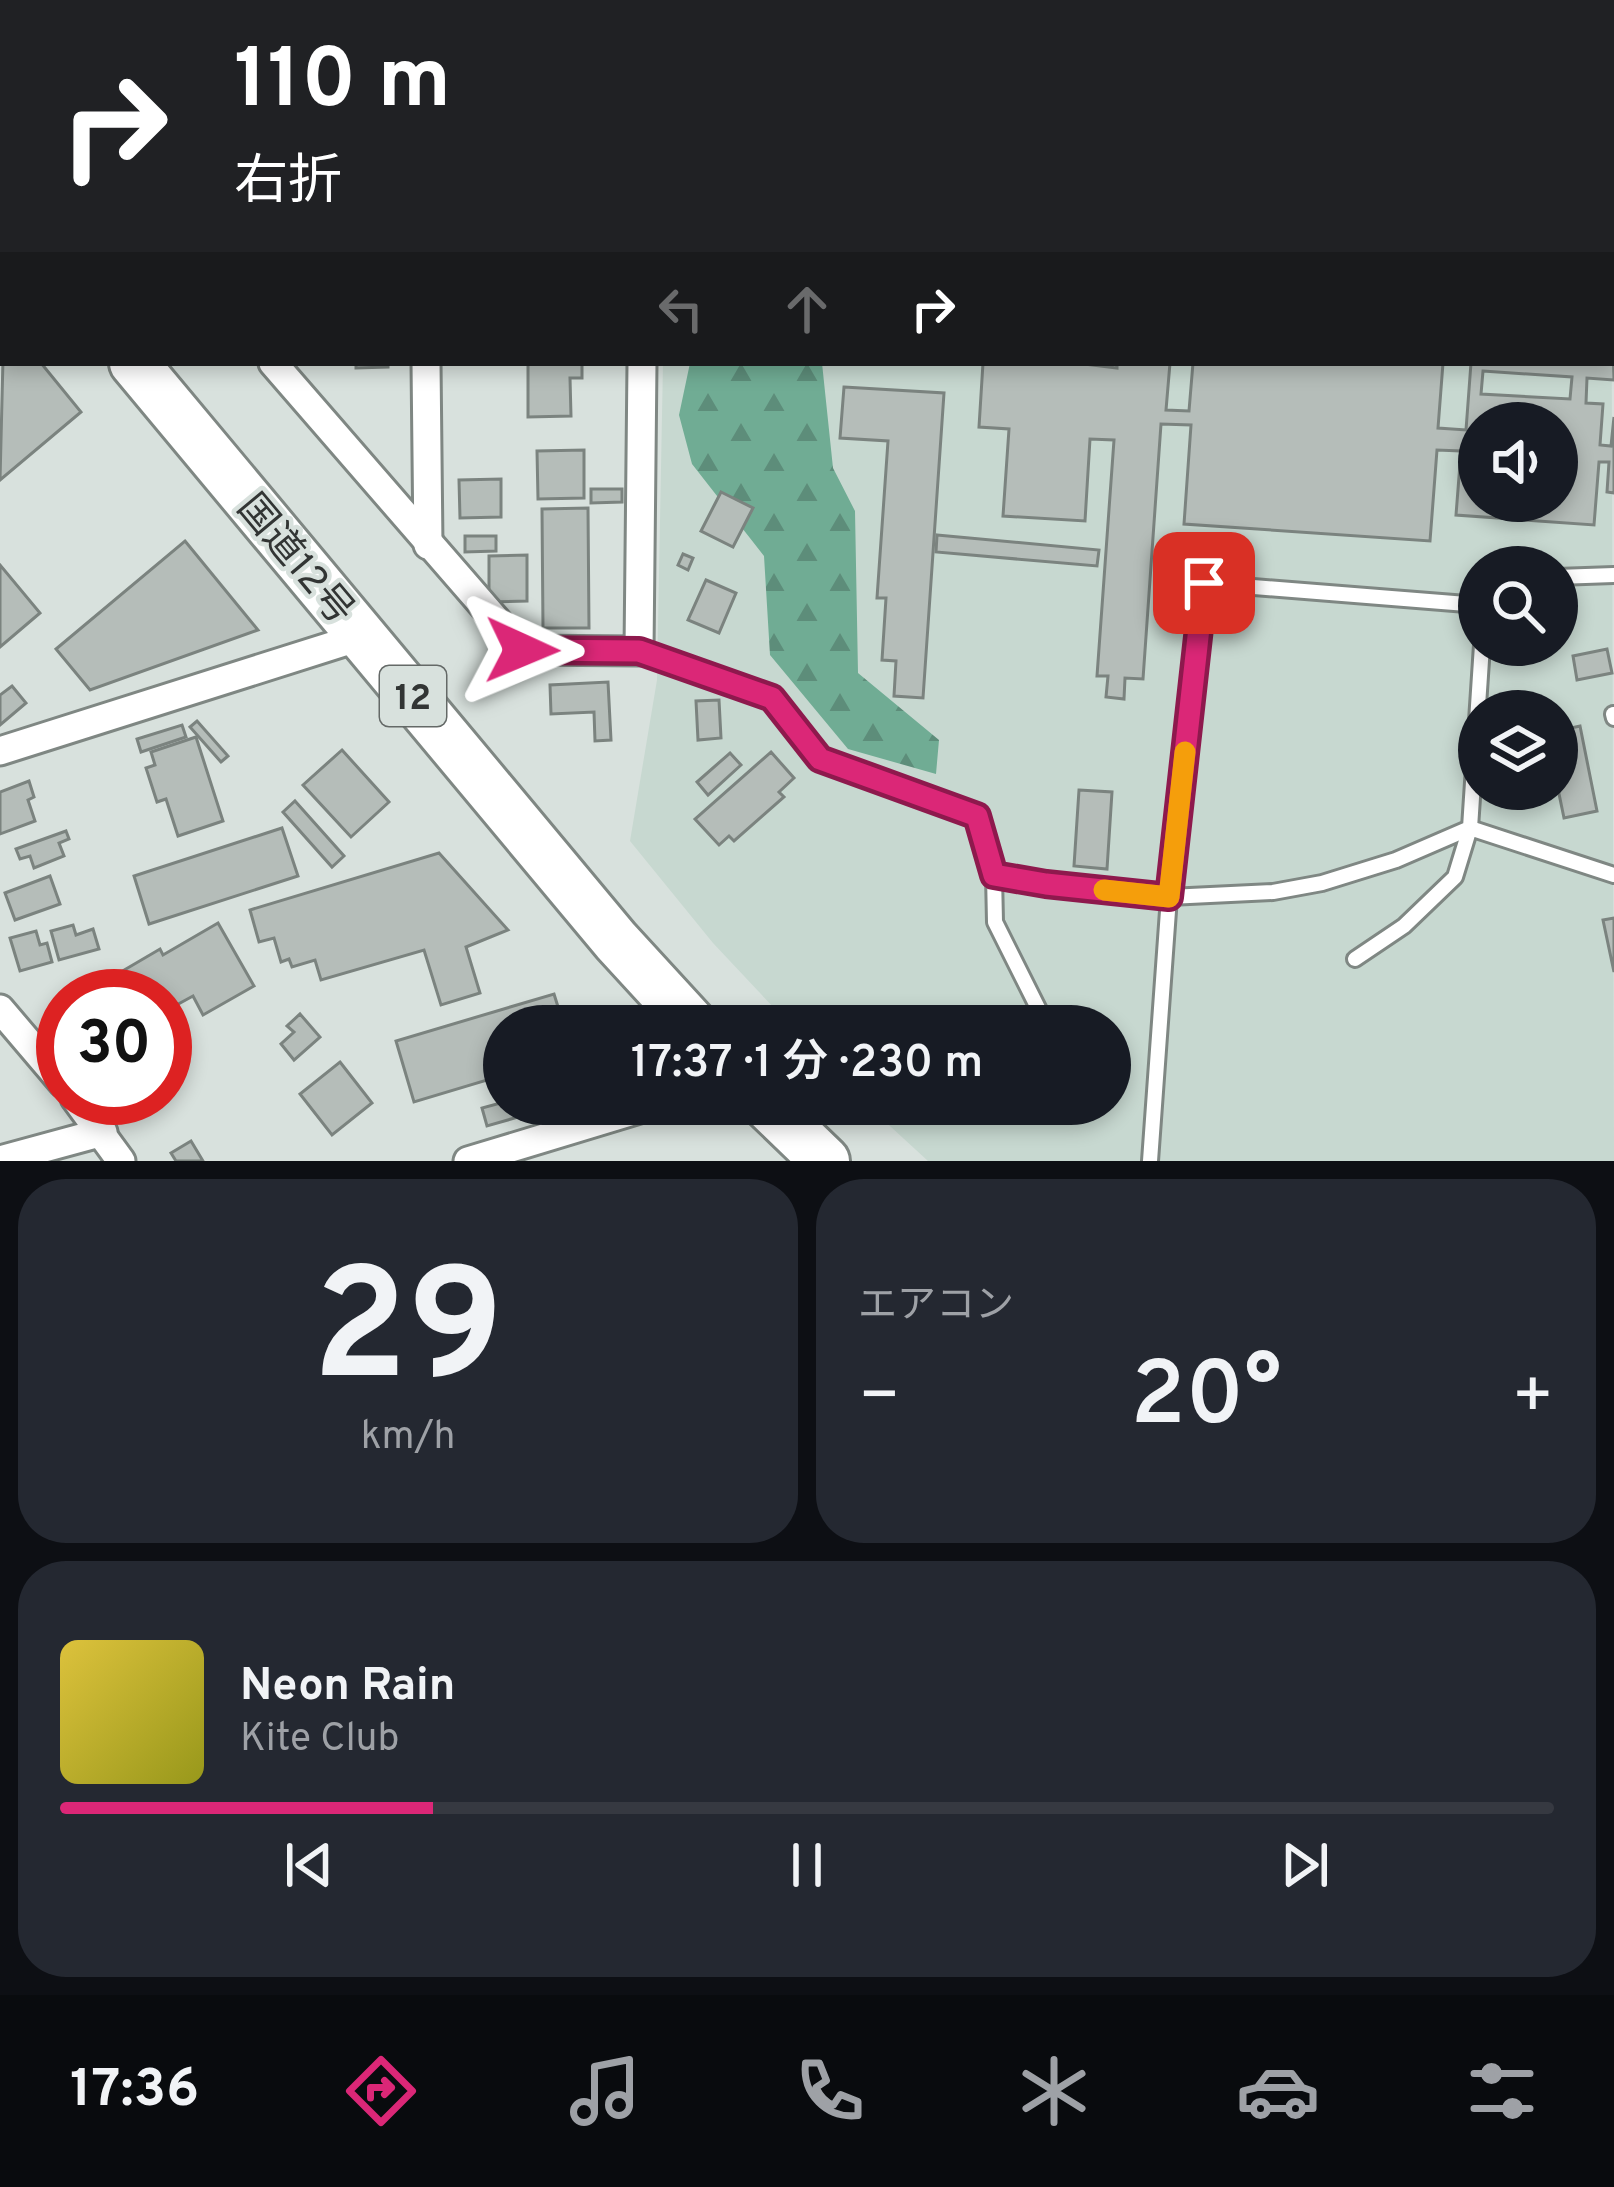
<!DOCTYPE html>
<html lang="ja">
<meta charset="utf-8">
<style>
body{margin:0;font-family:Overpass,"Noto Sans JP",sans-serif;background:#242831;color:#f1f3f6;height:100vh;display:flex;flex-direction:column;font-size:45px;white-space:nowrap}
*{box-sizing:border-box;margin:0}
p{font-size:39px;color:#9ea1a6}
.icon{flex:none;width:66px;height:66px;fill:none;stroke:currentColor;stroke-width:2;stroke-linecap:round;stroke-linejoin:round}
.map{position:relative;height:1161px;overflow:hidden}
.panel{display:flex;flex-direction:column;gap:18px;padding:18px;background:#0d0f14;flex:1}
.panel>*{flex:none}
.hud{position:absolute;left:0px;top:0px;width:1614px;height:366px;box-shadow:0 6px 18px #0003;background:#202124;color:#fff;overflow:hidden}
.buttons{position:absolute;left:1458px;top:402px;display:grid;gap:24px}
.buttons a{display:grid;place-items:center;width:120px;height:120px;border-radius:50%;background:#171b24;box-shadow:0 6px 18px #0003;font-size:60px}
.speed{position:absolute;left:36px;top:969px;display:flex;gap:24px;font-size:60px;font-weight:700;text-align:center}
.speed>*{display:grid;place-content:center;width:156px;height:156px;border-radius:50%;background:#171b24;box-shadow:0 6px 18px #0003;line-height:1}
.speed .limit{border:18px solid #d22;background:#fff;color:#111}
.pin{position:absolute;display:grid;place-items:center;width:102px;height:102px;color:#fff;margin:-51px;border-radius:24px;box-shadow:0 6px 18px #0006}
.me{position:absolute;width:132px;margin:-66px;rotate:91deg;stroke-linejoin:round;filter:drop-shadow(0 0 9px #0008)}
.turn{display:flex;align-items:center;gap:42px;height:252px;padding:0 36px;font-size:54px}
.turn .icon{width:156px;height:156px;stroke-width:2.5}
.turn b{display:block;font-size:84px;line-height:102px}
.lanes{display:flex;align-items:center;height:114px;padding:0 36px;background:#0003;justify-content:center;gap:60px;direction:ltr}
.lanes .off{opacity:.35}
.big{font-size:90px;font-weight:600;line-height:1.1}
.panel .widget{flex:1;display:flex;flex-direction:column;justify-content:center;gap:18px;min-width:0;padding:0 42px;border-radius:48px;background:#242831}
.panel .dial{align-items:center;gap:0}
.dial b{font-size:156px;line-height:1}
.song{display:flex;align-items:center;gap:36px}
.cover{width:144px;height:144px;border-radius:18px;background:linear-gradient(135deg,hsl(50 70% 55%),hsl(60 70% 35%))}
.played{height:12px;border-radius:6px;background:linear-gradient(90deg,#db2777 25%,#363941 25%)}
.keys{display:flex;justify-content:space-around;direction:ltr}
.heat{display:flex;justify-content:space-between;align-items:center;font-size:66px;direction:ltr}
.panel .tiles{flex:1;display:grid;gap:18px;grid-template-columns:1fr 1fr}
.widget:last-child{grid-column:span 2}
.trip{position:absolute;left:483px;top:1005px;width:648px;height:120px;border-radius:60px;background:#171b24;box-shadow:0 6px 18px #0003;font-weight:600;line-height:120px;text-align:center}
.dock{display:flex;height:192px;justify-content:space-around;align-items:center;background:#090b0e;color:#9ea1a6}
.dock .icon{width:84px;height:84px}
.dock .on{color:#db2777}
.dock b{font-size:54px;color:#f1f3f6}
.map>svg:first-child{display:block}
.built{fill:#c7d8d0;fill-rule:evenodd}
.forest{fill:url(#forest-firs)}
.park{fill:#8bbfaa}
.building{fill:#b5bdb9;stroke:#7b837f;stroke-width:3;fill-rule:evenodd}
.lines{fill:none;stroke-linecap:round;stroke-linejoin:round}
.lane-casing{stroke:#7f8783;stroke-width:20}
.street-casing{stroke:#7f8783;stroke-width:33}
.highway-casing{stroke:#7f8783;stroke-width:54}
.lane{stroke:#fff;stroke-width:14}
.street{stroke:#fff;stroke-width:27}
.highway{stroke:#fff;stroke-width:48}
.route-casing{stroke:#8e194d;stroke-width:30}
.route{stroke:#db2777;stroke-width:21}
.slow{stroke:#f59e0b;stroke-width:21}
.labels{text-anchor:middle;stroke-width:9;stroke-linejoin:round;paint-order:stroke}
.shield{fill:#d8e1dd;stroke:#646967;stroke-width:3}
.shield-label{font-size:36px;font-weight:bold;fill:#323534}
.street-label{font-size:39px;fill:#323534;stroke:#d8e1dd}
</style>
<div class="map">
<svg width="1614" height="1161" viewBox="0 0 1614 1161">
<defs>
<pattern id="forest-firs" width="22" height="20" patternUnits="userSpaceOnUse" patternTransform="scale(3)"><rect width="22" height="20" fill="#70ac94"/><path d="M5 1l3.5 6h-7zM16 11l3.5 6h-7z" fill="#5d8d7a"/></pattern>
</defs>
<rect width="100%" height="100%" fill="#d8e1dd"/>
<!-- built -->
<g class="built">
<rect x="669" y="0" width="669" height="3"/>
<path d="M1611,101L1614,1161H928L866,1104H1110V1026H791L713,943L630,841L657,680L663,363H1611ZM1479,423H1557V501H1479ZM1479,567H1557V645H1479ZM1479,711H1557V789H1479Z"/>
</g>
<!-- forest -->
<path class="forest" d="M690,363H822L833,468L855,511L858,673L939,740L936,774L848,749L770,655L764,556L692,464L679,415Z"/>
<!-- park -->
<path class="park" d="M1346,0H1614V73H1611V3Z"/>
<!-- building -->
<g class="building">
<rect x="533" y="0" width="50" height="3"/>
<path d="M1611,142L1614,143V194H1611Z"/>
<path d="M1611,276L1614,380L1587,378L1586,403L1603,404L1600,445L1611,446L1614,417V493L1607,492L1609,462H1599L1594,525L1456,515L1461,451L1437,450L1430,541L1184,524L1191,425L1161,424L1143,679L1125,678L1124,699L1106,697L1108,676H1097L1114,440L1090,439L1085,521L1003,516L1009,429L979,427L983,363H1076L1117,368V363H1170L1166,410L1189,411L1193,363H1443L1438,428L1466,430L1471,363H1611ZM1483,371L1572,377L1570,399L1481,394ZM1479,423H1557V501H1479Z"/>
<path d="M3,359V363H41L81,412L0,480Z"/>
<path d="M356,363H388V367L356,368Z"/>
<path d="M528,363H582V378H570L571,416L528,417Z"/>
<path d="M844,387L944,393L923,698L894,696L896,661L882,660L886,598H877L888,441L840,438Z"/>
<path d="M584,450V498L538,499L537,451Z"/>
<path d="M501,479V517L460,518L459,480Z"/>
<path d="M591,489H622V502L591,503Z"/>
<path d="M721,492L753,508L733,547L701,531Z"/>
<path d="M588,508L589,628H543L542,509Z"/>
<path d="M937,535L1099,550L1097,566L936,552Z"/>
<path d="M465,536H496V551L465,552Z"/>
<path d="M185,541L258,630L90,690L56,649Z"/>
<path d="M683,554L693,558L688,570L678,565Z"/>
<path d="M527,555V601L489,602V556Z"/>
<path d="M0,565L40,613L0,647Z"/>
<path d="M706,580L736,593L719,633L688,620Z"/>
<path d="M1607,649L1612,673L1577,680L1573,656Z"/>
<path d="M608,682L611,740L595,741L594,712L551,714L550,685Z"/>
<path d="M12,686L26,703L0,725V695Z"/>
<path d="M719,700L721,738L698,740L696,701Z"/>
<path d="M197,721L228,756L221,762L190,727Z"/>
<path d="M182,725L186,737L141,752L137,739Z"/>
<path d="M1580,726L1597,811L1564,818L1557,784V731Z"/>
<path d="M196,737L223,821L178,836L166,799L157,802L146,768L155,765L151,752Z"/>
<path d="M342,750L389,802L351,837L303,785Z"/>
<path d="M771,752L794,778L779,792L784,797L734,841L729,836L719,845L695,819Z"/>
<path d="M730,753L741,765L708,795L697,782Z"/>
<path d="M29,781L34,797L28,800L35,821L0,834V792Z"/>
<path d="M1079,790L1112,792L1107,869L1074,866Z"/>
<path d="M295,801L344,856L332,867L283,812Z"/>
<path d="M282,828L298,876L149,924L134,876Z"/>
<path d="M66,831L69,839L59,843L64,856L34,868L30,856L20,859L16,849Z"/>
<path d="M439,853L508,930L466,947L480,993L441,1005L424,950L321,980L315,960L292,967L289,959L281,962L274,938L259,942L250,910Z"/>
<path d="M50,876L60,904L15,920L5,893Z"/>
<path d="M1614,918V972L1603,920Z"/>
<path d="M218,923L254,986L203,1015L193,996L171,1008L159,987L144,996H125L114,976L160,949L163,955Z"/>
<path d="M73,925L76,935L93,929L99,949L59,960L51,931Z"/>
<path d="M36,931L40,945L47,943L52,962L20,971L10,938Z"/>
<path d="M554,994L564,1026H504V1075L414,1102L396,1041Z"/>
<path d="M300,1014L320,1037L294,1060L281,1044L294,1032L287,1026Z"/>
<path d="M340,1062L372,1103L332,1135L300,1094Z"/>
<path d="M504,1102L514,1104L518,1117L487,1126L482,1108Z"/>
<path d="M191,1141L203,1161H176L171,1153Z"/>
</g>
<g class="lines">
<!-- lane casing -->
<g class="lane-casing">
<g id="lane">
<path d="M823,0V3"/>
<path d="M955,0V3"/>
<path d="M753,3V0"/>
<path d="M1611,246H1614"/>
<path d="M1557,577L1614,575"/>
<path d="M639,651L772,698L821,759L977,816L994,875L1169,897L1204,583L1479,605"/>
<path d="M1613,714L1614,718"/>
<path d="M994,875L995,922L1047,1026"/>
<path d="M1355,959L1404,926L1455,877L1470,828L1614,875"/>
<path d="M1150,1161L1169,897L1273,892L1322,883L1396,860L1470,828L1482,645"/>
</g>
</g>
<!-- street casing -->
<g class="street-casing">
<g id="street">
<path d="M196,0V3"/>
<path d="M426,3V0"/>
<path d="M645,3V0"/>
<path d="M0,75L3,78"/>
<path d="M0,234L3,232"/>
<path d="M273,363L522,650L639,651L642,363"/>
<path d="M426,363L428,545"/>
<path d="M0,751L363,636"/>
<path d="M0,1009L63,1083"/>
<path d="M75,1098L121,1161"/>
<path d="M0,1160L103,1132"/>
<path d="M468,1161L656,1104"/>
</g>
</g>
<!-- highway casing -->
<g class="highway-casing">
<g id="highway">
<path d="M0,204L3,207"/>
<path d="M134,363L616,941L694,1026"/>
<path d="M766,1104L825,1161"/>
</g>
</g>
<!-- lane -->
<use href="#lane" class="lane"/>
<!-- street -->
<use href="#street" class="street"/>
<!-- highway -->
<use href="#highway" class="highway"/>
</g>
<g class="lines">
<!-- route casing -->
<g class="route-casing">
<path id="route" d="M522,650L639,651L772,698L820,759L977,816L994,875L1046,884L1169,897L1204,583"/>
</g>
<!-- route -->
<use href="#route" class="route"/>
<!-- slow -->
<path class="slow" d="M1104,890L1169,897L1185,752"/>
</g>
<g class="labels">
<!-- shield labels -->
<rect class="shield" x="380" y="666" width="66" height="60" rx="9"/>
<g class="shield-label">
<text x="413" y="709">12</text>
</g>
<!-- street labels -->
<g class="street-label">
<text transform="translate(297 558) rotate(50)" y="14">国道12号</text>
</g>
</g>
</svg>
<div class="buttons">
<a><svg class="icon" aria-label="sound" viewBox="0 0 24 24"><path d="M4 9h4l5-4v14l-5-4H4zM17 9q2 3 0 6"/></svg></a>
<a><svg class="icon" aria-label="search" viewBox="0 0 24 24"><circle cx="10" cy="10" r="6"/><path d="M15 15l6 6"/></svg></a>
<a><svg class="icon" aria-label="layers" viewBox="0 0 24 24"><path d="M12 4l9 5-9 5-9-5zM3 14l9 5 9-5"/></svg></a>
</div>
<div class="speed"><div class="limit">30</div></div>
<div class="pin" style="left:1204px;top:583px;background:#d93025"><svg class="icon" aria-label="arrive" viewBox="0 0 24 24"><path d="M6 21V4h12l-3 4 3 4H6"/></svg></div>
<svg class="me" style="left:522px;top:650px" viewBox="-20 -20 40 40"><path d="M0-17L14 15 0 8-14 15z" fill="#db2777" stroke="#fff" stroke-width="4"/></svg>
<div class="trip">17:37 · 1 分 · 230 m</div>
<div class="hud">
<div class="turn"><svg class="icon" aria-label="right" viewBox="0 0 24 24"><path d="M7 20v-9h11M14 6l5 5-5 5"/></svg><div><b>110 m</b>右折</div></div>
<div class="lanes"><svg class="icon off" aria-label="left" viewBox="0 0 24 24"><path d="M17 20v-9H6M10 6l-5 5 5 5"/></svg><svg class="icon off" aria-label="ahead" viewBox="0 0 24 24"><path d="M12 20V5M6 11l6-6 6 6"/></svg><svg class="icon" aria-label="right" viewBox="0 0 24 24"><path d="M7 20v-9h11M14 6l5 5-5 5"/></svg></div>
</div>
</div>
<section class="panel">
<div class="tiles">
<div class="widget dial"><b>29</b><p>km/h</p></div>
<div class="widget"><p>エアコン</p>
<div class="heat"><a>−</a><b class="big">20°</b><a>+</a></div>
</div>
<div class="widget">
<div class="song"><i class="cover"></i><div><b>Neon Rain</b><p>Kite Club</p></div></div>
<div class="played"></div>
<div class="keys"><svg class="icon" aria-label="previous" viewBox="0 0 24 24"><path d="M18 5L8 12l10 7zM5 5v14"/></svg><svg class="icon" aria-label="pause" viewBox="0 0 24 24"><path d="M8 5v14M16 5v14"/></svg><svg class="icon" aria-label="next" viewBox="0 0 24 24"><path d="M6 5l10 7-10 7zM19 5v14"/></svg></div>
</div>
</div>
</section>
<nav class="dock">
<b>17:36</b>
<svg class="icon on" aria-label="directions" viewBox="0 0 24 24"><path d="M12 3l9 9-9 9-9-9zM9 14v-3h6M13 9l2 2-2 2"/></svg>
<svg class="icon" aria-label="music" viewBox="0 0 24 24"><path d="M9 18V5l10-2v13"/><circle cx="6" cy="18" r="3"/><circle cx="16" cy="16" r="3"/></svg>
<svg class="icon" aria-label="phone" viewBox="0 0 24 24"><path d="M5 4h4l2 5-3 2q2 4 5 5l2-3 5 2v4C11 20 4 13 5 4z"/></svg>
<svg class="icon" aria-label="climate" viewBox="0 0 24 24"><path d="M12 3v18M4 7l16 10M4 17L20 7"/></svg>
<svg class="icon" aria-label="car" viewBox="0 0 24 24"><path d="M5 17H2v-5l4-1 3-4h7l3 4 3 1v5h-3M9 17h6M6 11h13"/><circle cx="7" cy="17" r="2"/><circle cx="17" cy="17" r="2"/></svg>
<svg class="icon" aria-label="filters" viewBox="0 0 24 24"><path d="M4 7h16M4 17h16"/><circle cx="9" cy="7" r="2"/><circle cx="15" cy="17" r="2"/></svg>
</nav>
